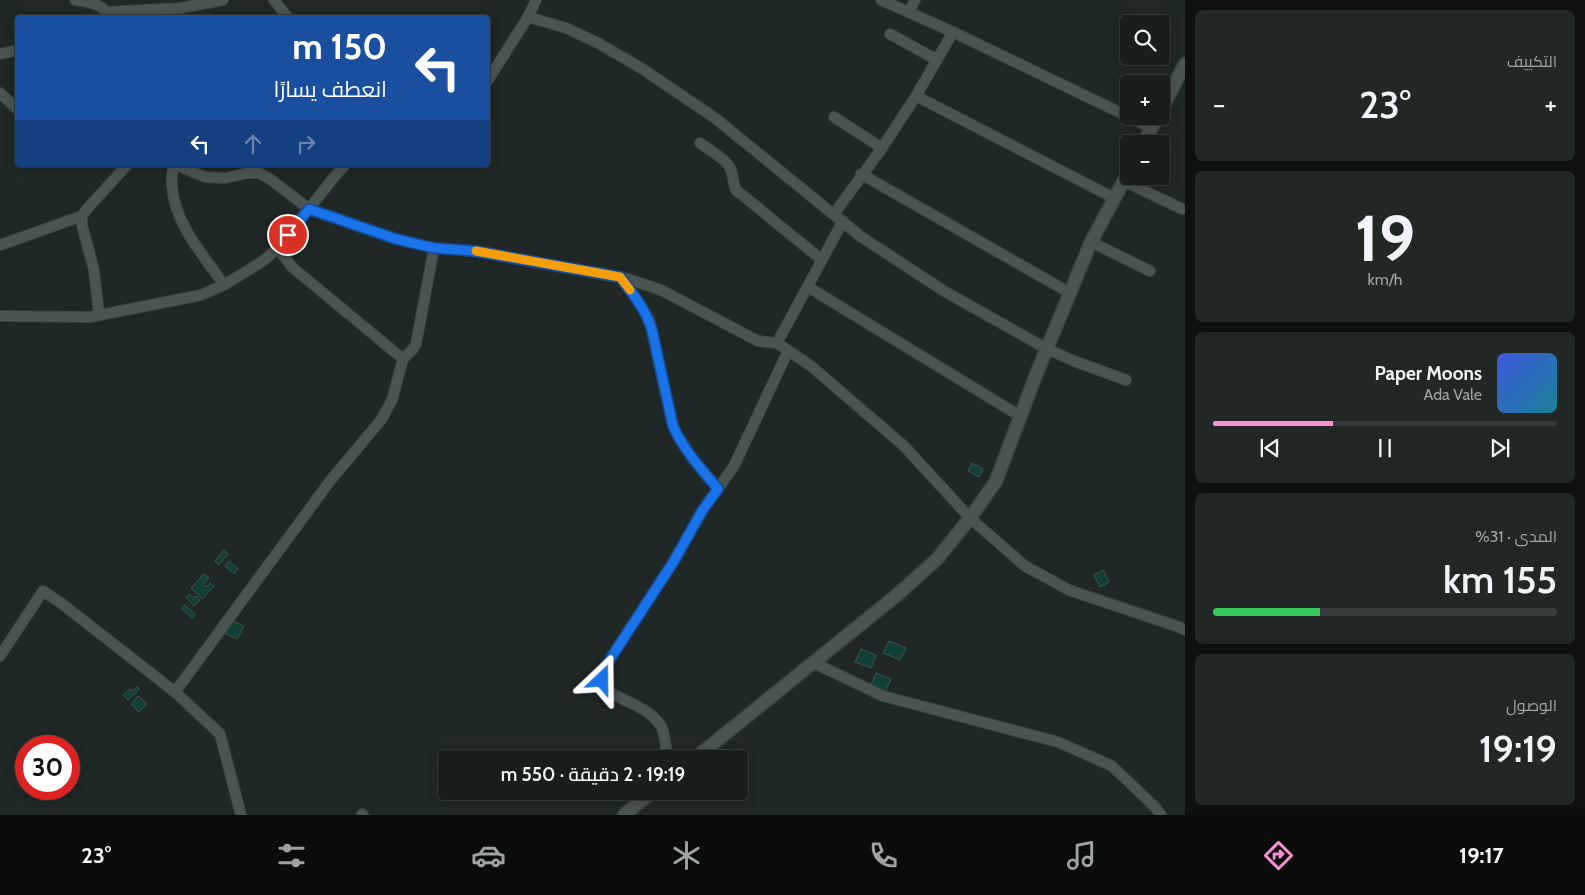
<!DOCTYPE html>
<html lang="ar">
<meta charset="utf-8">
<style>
body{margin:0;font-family:Cabin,Cairo,sans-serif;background:#202725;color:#f1f3f6;direction:rtl;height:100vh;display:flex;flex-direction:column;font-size:19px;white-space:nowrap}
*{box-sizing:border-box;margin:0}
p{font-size:16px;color:#9ea2a3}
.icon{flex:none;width:28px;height:28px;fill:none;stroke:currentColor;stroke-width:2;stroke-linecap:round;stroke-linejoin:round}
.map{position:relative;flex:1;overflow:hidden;direction:ltr}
.details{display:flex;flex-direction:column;gap:10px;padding:10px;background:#0d100f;width:400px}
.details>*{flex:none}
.top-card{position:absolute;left:15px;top:15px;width:475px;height:152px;border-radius:5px;box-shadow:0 2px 12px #0003,0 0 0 1px #363c3b;direction:rtl;background:#1a4fa0;color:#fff;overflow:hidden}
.controls{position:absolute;left:1120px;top:15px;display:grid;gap:10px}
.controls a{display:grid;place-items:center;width:50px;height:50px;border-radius:5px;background:#171e1c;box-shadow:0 2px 12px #0003,0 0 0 1px #363c3b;font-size:25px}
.speed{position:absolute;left:15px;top:735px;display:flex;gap:10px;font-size:25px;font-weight:700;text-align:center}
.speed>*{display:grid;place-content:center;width:65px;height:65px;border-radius:50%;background:#171e1c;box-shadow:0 2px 12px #0003,0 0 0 1px #363c3b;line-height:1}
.speed .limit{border:8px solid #d22;background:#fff;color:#111}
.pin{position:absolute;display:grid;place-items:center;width:42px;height:42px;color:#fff;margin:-21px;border:2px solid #fff;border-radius:50%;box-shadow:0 1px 5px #0007}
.me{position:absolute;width:55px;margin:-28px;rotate:23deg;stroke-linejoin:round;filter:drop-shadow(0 0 4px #0008)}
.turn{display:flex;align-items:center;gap:18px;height:105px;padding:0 20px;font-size:22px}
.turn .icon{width:65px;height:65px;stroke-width:2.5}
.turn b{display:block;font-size:35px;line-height:42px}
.lanes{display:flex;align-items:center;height:48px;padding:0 20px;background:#0003;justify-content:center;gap:25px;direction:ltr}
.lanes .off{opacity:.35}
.big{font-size:38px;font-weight:600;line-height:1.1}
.details .card{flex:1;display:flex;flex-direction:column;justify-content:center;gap:8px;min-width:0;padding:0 18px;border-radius:8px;background:#202725}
.details .dial{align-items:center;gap:0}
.dial b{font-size:65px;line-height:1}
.song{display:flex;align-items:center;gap:15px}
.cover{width:60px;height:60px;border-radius:8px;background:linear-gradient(135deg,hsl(230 70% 55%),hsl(190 70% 35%))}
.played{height:5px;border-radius:2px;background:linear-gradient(90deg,#f590d1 35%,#363c3b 35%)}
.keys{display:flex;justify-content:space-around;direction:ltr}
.heat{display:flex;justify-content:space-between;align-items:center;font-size:28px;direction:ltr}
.charge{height:8px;border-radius:4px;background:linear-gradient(90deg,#34c759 31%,#363c3b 0)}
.trip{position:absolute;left:438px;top:750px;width:310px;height:50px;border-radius:5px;background:#171e1c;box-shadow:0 2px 12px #0003,0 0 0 1px #363c3b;font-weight:600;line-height:50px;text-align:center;direction:rtl}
.dock{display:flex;height:80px;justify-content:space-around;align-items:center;background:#090c0b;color:#9ea2a3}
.dock .icon{width:35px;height:35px}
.dock .on{color:#f590d1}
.dock b{font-size:22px;color:#f1f3f6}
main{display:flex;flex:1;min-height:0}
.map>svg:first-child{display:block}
.building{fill:#114038;stroke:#47514f}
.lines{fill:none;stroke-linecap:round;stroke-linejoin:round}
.street-casing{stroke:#3b4342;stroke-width:12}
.secondary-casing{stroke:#3b4342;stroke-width:15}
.street{stroke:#4a5452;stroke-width:10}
.secondary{stroke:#4a5452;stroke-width:12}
.route-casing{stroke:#114b97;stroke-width:12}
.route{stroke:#1a73e8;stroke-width:9}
.slow{stroke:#f59e0b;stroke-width:9}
</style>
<main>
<section class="details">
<div class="card"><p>التكييف</p>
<div class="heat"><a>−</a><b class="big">23°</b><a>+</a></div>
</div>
<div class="card dial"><b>19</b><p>km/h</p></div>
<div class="card">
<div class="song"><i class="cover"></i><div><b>Paper Moons</b><p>Ada Vale</p></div></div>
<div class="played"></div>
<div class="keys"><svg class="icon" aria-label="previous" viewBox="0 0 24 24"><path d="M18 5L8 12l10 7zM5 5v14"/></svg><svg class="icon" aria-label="pause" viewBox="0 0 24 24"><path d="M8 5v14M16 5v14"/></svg><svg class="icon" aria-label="next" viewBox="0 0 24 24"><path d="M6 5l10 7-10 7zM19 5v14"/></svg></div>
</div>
<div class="card"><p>المدى · 31%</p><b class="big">155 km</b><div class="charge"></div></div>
<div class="card"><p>الوصول</p><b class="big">19:19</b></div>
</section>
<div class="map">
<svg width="1185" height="815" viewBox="0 0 1185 815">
<rect width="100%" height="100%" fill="#1f2826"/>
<!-- building -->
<g class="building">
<path d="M972,463L983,469L979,477L968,471Z"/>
<path d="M224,550L228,554L219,565L215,561Z"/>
<path d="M229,561L238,569L234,574L225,566Z"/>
<path d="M1103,570L1109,582L1100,587L1094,575Z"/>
<path d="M204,574L209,578L203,584L206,587L210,583L214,586L202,599L191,588Z"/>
<path d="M190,594L194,598L196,596L200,600L194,606L186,597Z"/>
<path d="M185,605L195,614L192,618L182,609Z"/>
<path d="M231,620L244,626L237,639L224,633Z"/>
<path d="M889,641L906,648L900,660L883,653Z"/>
<path d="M861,649L876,655L871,668L855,662Z"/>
<path d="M876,673L891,679L885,693L870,687Z"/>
<path d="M137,687L139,689L128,700L123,695L130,689L132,691Z"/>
<path d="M138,696L147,704L139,712L131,704Z"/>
</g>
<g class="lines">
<!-- street casing -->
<g class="street-casing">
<g id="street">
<path d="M75,0C86,2 107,3 107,18"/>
<path d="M274,0L288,18"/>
<path d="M881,0L953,32L1152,128"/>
<path d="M909,11L915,0"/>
<path d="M107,12L181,8L223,0"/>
<path d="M528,17L566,28L598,43L641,68L715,118L860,236L944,291L1047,349L1074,361L1126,380"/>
<path d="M890,34L937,60"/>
<path d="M0,54L18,50"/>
<path d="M488,80L528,17L536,0"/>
<path d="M0,93L18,110"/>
<path d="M916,96L1114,198"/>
<path d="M834,117L882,148"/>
<path d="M700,143C709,150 723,157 729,166C734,173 732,182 736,190L822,260"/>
<path d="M173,165C173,171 171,178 172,185C174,224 203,254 224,285"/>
<path d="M176,165L205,177L225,178L248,173H259L270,179L309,209L396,239L434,248L475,251L628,279L661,290L758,341L777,343L811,366L904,446L970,518L1025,566L1069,590L1179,627L1185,630"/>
<path d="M861,174L1070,293"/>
<path d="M1124,181L1182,209"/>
<path d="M834,214L882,148L916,96L953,32"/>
<path d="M1091,242L1150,271"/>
<path d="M0,245L82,216"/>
<path d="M620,277L636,298L649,319L673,426C684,450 701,469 718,489"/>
<path d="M808,287L1020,416"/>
<path d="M99,315L94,270L82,225V216L87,209L127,165"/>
<path d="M0,316L90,317L201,295L224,285L263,261L278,248"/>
<path d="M777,343L843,221"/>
<path d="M403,359L413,349L416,344L434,248"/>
<path d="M0,656L43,591L61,603L175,692L220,734L241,815"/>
<path d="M814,663L883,696L1058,742L1112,766L1155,807L1161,815"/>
<path d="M175,692L330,481L381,420L392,400L403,359L292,267L278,248L335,176L345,165"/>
<path d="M667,759C666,749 666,738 662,728C654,712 634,705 619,697C614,695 609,692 606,689C601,683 603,676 603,670L674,561L702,511L734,466L788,351"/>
<path d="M362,814L363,815"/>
</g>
</g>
<!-- secondary casing -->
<g class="secondary-casing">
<g id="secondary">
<path d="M1161,110L1185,64"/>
<path d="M1143,144L1158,116"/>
<path d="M694,759L897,595L937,559L970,518L996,481L1036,375L1091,242L1129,171"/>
<path d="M624,815L653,791"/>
</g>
</g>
<!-- street -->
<use href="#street" class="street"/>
<!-- secondary -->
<use href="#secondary" class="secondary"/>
</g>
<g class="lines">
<!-- route casing -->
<g class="route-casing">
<path id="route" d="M288,235L309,209L396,239L434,248L474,251L620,277C633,294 646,310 652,330L673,426C684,450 701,469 718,489L702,511L674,561L603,670L602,680"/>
</g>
<!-- route -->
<use href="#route" class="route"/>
<!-- slow -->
<path class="slow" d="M476,251L620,277L630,290"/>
</g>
</svg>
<div class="controls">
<a><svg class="icon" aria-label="search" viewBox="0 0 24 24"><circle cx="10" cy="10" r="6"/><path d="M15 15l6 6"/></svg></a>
<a>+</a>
<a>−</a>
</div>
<div class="speed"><div class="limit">30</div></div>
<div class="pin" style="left:288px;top:235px;background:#d93025"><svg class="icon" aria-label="arrive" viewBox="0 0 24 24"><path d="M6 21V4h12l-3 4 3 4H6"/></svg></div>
<svg class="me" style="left:602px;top:680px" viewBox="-20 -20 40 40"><path d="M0-17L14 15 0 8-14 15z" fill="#1a73e8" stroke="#fff" stroke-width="4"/></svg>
<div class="trip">19:19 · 2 دقيقة · 550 m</div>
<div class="top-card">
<div class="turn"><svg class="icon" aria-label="left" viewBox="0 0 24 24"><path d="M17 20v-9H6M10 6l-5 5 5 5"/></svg><div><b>150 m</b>انعطف يسارًا</div></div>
<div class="lanes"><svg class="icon" aria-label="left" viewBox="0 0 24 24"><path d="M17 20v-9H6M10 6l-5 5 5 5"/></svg><svg class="icon off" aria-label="ahead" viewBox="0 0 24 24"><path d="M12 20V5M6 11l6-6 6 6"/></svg><svg class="icon off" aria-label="right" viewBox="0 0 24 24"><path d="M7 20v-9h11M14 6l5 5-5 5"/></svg></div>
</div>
</div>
</main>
<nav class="dock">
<b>19:17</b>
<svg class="icon on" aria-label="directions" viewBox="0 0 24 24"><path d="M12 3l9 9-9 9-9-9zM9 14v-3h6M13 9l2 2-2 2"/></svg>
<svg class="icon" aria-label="music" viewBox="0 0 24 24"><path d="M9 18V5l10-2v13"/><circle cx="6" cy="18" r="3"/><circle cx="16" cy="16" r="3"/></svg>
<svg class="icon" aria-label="phone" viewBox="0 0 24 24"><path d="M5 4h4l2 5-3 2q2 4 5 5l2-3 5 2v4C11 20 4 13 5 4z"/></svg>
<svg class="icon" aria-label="climate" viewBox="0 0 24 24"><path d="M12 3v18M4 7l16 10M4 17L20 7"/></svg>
<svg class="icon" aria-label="car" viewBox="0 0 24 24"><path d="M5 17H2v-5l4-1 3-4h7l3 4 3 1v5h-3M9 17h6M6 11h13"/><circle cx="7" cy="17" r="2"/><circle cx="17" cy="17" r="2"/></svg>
<svg class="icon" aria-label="filters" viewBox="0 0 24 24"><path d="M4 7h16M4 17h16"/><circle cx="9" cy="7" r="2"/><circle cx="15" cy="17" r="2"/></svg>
<b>23°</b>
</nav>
